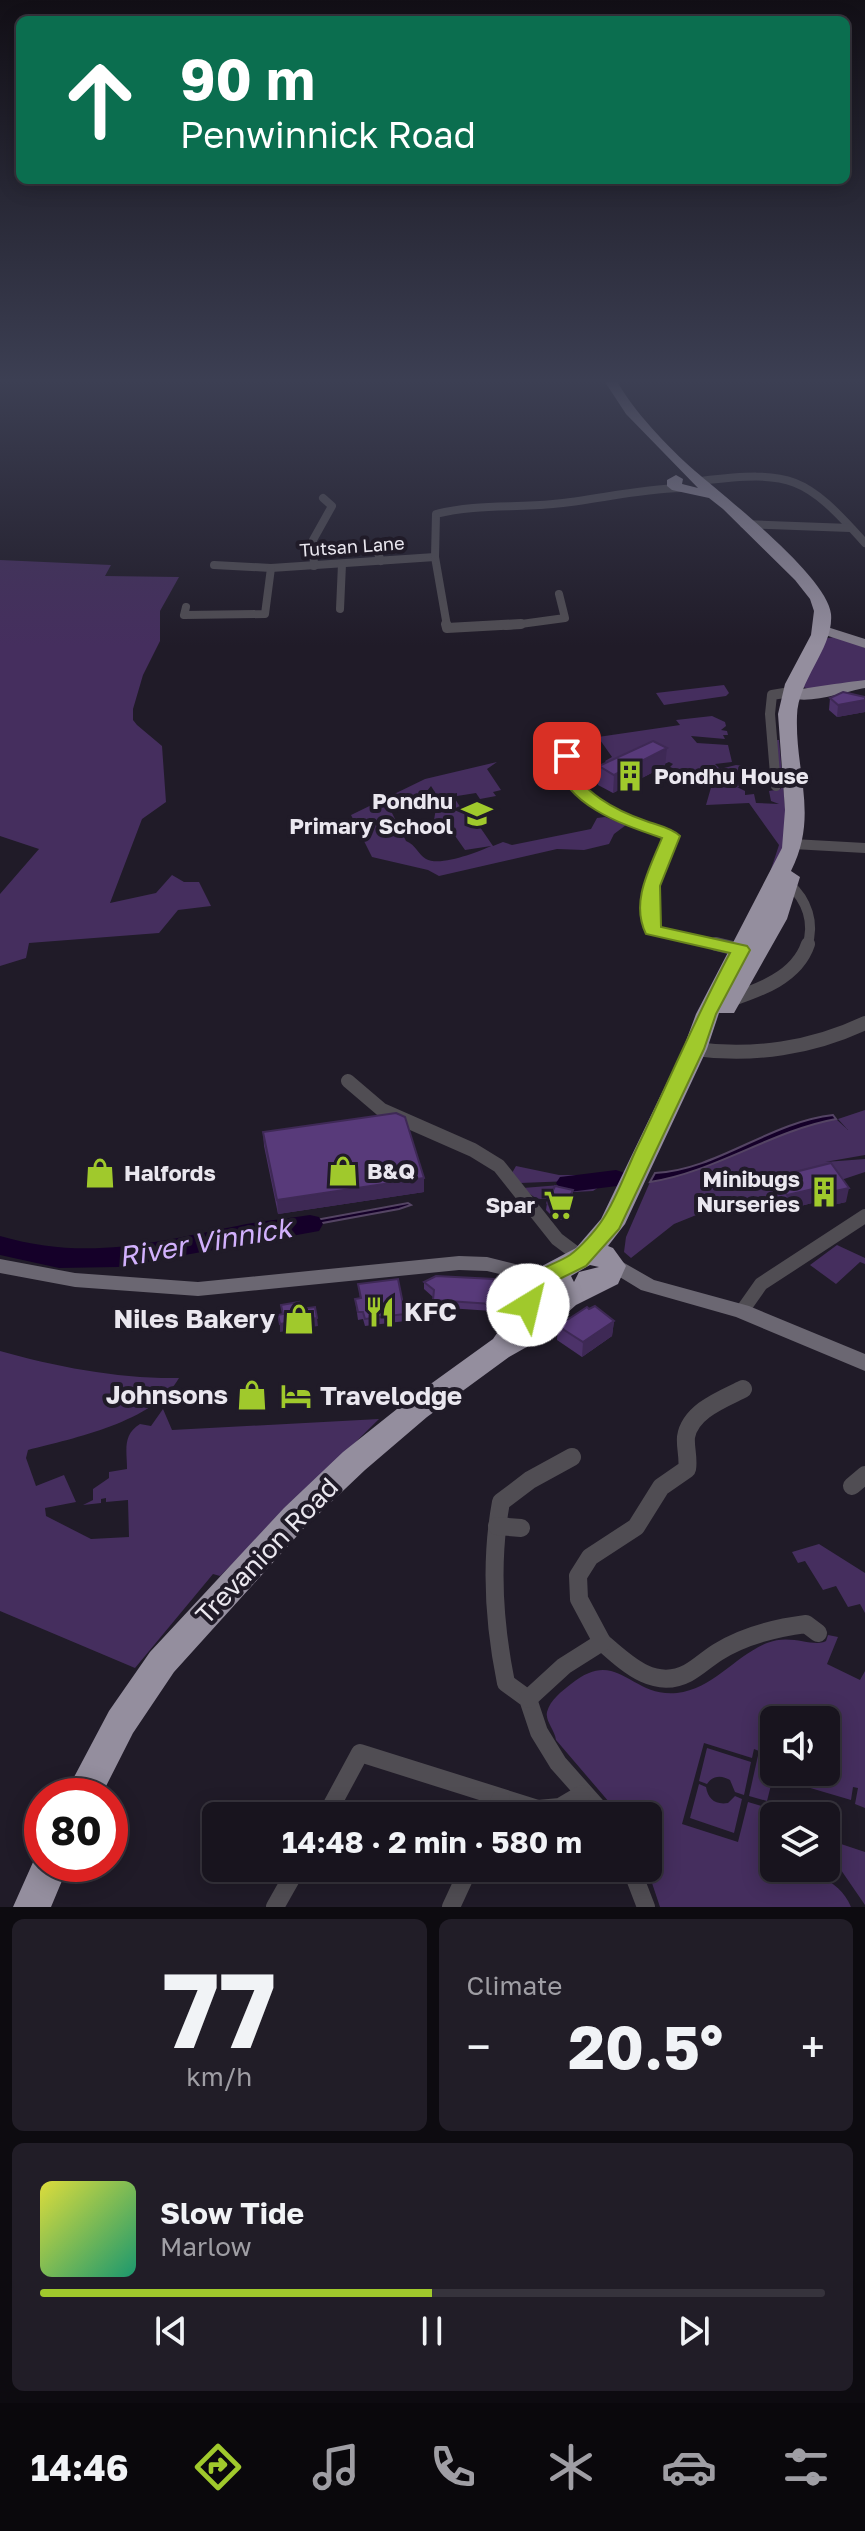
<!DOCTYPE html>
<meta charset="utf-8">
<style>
body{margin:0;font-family:"Golos Text",sans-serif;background:#211d27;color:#f1f3f6;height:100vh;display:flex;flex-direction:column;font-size:30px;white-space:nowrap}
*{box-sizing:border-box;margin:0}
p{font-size:26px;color:#9f9ea4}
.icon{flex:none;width:44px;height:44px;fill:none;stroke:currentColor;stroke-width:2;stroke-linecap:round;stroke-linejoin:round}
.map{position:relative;height:1907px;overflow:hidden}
.panel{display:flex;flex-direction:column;gap:12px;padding:12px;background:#0d0b10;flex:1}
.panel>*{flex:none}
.top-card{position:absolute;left:16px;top:16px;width:834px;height:168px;border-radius:12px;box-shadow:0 4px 20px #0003,0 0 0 2px #36333c;background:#0b6e4f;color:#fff;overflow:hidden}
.tools{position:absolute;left:760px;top:1706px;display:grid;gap:16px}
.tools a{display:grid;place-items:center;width:80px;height:80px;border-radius:12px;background:#18141e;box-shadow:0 4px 20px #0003,0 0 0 2px #36333c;font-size:40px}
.speed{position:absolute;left:24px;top:1778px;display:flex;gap:16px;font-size:40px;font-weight:700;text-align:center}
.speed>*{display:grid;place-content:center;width:104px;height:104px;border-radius:50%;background:#18141e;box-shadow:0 4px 20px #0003,0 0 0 2px #36333c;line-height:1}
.speed .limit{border:12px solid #d22;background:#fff;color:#111}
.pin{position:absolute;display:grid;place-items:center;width:68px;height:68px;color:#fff;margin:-34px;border-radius:16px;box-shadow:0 4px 12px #0006}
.me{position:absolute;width:88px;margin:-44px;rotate:36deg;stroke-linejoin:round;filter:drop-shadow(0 0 6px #0008)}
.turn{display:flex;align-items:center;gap:28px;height:168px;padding:0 32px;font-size:36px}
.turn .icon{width:104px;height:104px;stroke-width:2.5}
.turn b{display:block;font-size:56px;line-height:68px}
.big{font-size:60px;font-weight:700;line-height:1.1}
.panel .tile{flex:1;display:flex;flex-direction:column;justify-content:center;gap:12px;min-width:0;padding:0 28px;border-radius:12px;background:#211d27}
.panel .dial{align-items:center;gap:0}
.dial b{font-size:104px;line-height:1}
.song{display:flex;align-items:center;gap:24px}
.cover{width:96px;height:96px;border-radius:12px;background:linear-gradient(135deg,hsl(60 70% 55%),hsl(160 70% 35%))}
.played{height:8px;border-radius:4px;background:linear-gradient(90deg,#a0c92c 50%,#36333c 50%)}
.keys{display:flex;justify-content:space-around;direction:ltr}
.heat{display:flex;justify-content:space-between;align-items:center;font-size:44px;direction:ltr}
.panel .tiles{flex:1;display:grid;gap:12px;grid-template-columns:1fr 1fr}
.tile:last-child{grid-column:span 2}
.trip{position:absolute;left:202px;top:1802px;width:460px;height:80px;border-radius:12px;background:#18141e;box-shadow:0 4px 20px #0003,0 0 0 2px #36333c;font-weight:700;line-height:80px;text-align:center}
.dock{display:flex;height:128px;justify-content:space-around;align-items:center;background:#0a080c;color:#9f9ea4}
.dock .icon{width:56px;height:56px}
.dock .selected{color:#a0c92c}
.dock b{font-size:36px;color:#f1f3f6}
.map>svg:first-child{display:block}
.green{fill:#452e5e;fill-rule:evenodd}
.water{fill:#150029;stroke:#554564;stroke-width:2}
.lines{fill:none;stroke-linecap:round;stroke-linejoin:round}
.river{fill:#150029;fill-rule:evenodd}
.street-far3{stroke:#504d53;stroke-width:8}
.street-far2{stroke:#504d53;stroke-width:10}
.street-far1{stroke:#504d53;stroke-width:14}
.street{stroke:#504d53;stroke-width:18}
.secondary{fill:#6b6772;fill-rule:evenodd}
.primary{fill:#817c89;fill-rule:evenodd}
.highway{fill:#948e9e;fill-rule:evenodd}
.wall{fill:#4c3269}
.shaded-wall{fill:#3e2955}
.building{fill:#583a7a;stroke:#3e2955;stroke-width:2}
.route{fill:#a0c92c;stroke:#68831d;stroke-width:2}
.labels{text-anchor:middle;stroke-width:8;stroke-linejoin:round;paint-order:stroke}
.far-street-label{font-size:18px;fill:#eae7ef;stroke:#201b28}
.poi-label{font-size:22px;font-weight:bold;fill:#eae7ef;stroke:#201b28;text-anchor:start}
.near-poi-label{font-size:26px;font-weight:bold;fill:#eae7ef;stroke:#201b28;text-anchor:start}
.near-street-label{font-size:26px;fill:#eae7ef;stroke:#201b28}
.near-water-label{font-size:28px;font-style:italic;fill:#d2b1fd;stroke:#201b28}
</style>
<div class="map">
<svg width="865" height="1907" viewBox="0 0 865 1907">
<rect width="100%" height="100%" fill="#201b28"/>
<!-- green -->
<g class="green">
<path d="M0,560L111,565L105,576L179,577L160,611V641L143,675L133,709V720L137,725L162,746L166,802L142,819L110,903L156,893L172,875L184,882H199L211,906L178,910L159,933L29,943L26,958L0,966V894L39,849L0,836Z"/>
<path d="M839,636L865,648V681L812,690L803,687L823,639Z"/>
<path d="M724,685L729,693L726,696L664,705L656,693Z"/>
<path d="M712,716L725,722L726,726L721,730L727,731L728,735H723L725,739L691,736L697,743L728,745L732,762L715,764L720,769L736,765L745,766L748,773H741L742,777H737V782L769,780V786L737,787L745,791V795L754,794L756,803L779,804L771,801L769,791L781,789L776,740H779L787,828L780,859L758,909L779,845L749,803L706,805L712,784L670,767L673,764L669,762L662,765H608L605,761L612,757L598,737L680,725L676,720Z"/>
<path d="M497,762L487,769L501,790L493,792L496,796L480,799L476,793L457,796V793L452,794L467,818L473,817L493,846L503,842L512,845L591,829L597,818L605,817L626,825L614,834L609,844L584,850L557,849L439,876L428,870L372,857L351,815L425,779ZM431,786L438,797L434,820L446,823L465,850L491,846C478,852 440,867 426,859C418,854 416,845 406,841L388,805L411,800V797L427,791Z"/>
<path d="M865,1110V1155L825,1162L865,1159V1172L832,1183L774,1191L777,1197L740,1207L731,1201L674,1224L631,1258L624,1252L626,1237L650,1182C715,1172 771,1131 836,1119L848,1130L838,1119Z"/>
<path d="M516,1166L559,1175H595L597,1180L520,1183L512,1173Z"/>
<path d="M597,1182L599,1187L593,1191L555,1193L552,1198C538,1201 534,1198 523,1188Z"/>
<path d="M837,1245L865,1258V1264L860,1262L836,1284L810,1265Z"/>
<path d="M0,1351C56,1367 121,1379 179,1378C154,1422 74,1438 28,1450L26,1458L36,1486L64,1475L76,1502L45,1508L46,1516L91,1539L129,1537L128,1500L106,1502V1498L101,1499V1503L83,1505L93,1500V1489L109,1478V1472L127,1469C127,1451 122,1435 140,1424L151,1426L163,1409L172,1430L379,1419L220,1576L213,1574L135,1668L0,1611Z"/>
<path d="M819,1544L865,1573V1613L860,1604L848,1607L836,1586L823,1590L805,1561L798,1563L792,1552Z"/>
<path d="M828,1635L838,1637L827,1664L860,1680L865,1671V1808L855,1804L858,1788L853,1787L851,1800L773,1777L767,1801L749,1796L759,1751L754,1749L752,1758L704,1743L682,1824L738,1842L748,1802L765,1807L759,1833L773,1839L768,1862L774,1864V1868C804,1868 839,1877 851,1907H660L647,1868L648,1816H621L556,1740C555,1730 545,1721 547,1712C550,1700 562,1691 571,1684C618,1646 630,1698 677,1693C713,1689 735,1656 767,1643C791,1633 813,1648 826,1641ZM774,1720H826V1772H774Z"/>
<path d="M707,1748L751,1762L744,1795L735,1792L730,1780C722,1775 713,1775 707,1784L699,1781Z"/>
<path d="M699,1784L706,1787C708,1799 715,1805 728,1803L735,1796L742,1799L734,1833L690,1818Z"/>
<path d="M826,1839L865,1852V1905L841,1870L826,1854Z"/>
</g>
<!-- water -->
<g class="water">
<path d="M833,1115L836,1119C771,1131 715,1172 650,1182L655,1173C717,1170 770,1122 833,1115Z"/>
<path d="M408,1203L411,1205L399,1209L284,1230L283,1226Z"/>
</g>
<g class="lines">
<!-- river -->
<g class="river">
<path d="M616,1170L625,1173L629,1179L625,1185L569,1192L560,1189L556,1183L560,1177Z"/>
<path d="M310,1215L319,1217L323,1224L319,1231L118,1267L59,1268L0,1255V1236C87,1261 151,1243 237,1226C261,1221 286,1219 310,1215Z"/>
</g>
<!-- street-far3 -->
<g class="street-far3">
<path d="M701,481C792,470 805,476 865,543"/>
<path d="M744,524L850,528"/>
<path d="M381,561L375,546L389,541"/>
<path d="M214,565L271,568L435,557"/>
<path d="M314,566L313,540L332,506L323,498"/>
<path d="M186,607L184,615L265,614L271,568"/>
<path d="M340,609L342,564"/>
<path d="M447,626L435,557L436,514C475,504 513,508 553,504C596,500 637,489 681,488"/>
<path d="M506,626L565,618L559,594"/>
</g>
<!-- street-far2 -->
<g class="street-far2">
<path d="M446,624L447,628L521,624"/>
<path d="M590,748L562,759C577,806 629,822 672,836C656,866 645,896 652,930L724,946"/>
<path d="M776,786L770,714L772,695L790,692"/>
<path d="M793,844L865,848"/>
<path d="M789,884C807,900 815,923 807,946"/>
</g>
<!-- street-far1 -->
<g class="street-far1">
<path d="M716,944L741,950"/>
<path d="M730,1000C760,990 797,977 808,944"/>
<path d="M695,1049C753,1057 812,1048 865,1023"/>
<path d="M348,1081L382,1110L473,1150L499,1166L557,1239L581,1257"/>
<path d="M742,1311L761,1284L865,1216"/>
</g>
<!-- street -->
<g class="street">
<path d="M572,1457L530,1480L501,1502C490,1562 494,1624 506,1683L528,1699L539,1732L558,1763L605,1816"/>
<path d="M852,1486L865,1475"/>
<path d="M497,1526L521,1528"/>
<path d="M602,1642C626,1663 654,1691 688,1673C699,1667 708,1658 718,1652C745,1635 775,1628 806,1624L818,1633"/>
<path d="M528,1699L564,1666L602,1642L579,1599L578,1576L590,1557L636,1527L661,1487L687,1469C689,1458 685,1448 686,1437C690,1411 723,1399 743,1389"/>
<path d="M326,1816L360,1753L538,1809L560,1807L582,1794"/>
<path d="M493,1816L501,1798"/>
<path d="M631,1868L646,1907"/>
<path d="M275,1907L297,1868"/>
<path d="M451,1907L469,1868"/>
</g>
<!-- secondary -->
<g class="secondary">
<path d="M459,1256L487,1257L552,1273L555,1278L552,1283L545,1285L487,1271L459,1270L198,1296L75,1287L0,1273V1259L75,1273L198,1282Z"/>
<path d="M612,1256L654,1280L749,1306L865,1354V1371L736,1317L641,1290L605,1268L602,1263L605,1258Z"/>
</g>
<!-- primary -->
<g class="primary">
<path d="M821,625L865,639V648L816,632L814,629Z"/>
<path d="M865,680V688C843,692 801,708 783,694C789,689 851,682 865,680Z"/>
</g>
<!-- highway -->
<g class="highway">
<path d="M603,379H616C632,410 669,448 695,471C724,496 828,577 831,614C834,648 798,679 797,716C795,774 819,815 791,871L800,877L787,919L734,1013H719L707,1049L625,1224L608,1246L613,1248L626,1266L618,1284L576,1305L532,1344L509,1357L427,1417L365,1470L306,1526L174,1672L133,1733L101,1796H64L109,1711L150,1652L284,1508L343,1452L407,1401L493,1339L513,1310L516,1290L525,1275L576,1248L601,1219L683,1049L696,1014L782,848L785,810L778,714L785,684L811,635L814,611L810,599L795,580L723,509L709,498L672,490L667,486V480L676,475L683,479L682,484L698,488L626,414ZM590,1265L599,1267L579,1272L574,1282L571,1276ZM548,1288L557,1291L543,1302L544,1291Z"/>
<path d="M42,1850V1864H69L51,1907H13L38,1851Z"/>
</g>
</g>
<!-- wall -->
<g class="wall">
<path d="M865,697V712L837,717L829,710L830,698Z"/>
<path d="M599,766H665L613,793L598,785Z"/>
<path d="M263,1132L424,1192L278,1214L264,1146Z"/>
<path d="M831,1163L846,1202L820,1208L816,1202L785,1210L773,1191L775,1177Z"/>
<path d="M573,1198L562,1220L553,1217L546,1210L547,1203Z"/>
<path d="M494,1279L492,1311L433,1307V1297L424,1289V1282Z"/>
<path d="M358,1284L405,1314V1321L365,1326L363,1319L358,1320L355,1299L360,1298Z"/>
<path d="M589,1309L614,1321L612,1336L582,1357L557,1340L558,1326Z"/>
</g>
<!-- shaded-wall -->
<g class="shaded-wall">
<path d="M865,700V712L837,717L838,705Z"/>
<path d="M667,748L665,766L613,793L614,775Z"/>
<path d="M424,1178V1192L278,1214L277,1200Z"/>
<path d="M818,1188L816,1202L785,1210L787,1195Z"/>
<path d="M849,1188L846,1202L820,1208L822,1194Z"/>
<path d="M573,1190V1198L562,1220V1213Z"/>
<path d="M317,1318L318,1326L280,1332V1324Z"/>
<path d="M614,1321L612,1336L582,1357L583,1342Z"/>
</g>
<!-- building -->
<g class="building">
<path d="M843,692L865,697V700L838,705L830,698Z"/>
<path d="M653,741L667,748L614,775L599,766Z"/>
<path d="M396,1113L405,1117L424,1178L277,1200L263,1132Z"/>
<path d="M831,1163L849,1188L822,1194L818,1188L787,1195L775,1177Z"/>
<path d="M555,1186L573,1190L562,1213L553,1210L547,1203Z"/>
<path d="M436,1276L494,1279L492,1304L433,1300L434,1290L424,1282Z"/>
<path d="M398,1279L405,1314L365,1319L363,1312H358L355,1299L361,1298L358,1284Z"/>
<path d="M299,1302L300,1309L315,1307L317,1318L280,1324L278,1315L283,1314L281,1305Z"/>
<path d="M595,1306L614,1321L583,1342L558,1326L587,1307L589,1309Z"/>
</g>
<!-- sky -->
<linearGradient id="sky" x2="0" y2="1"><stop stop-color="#120f16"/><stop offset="0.59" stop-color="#3c3f53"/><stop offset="1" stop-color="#3c3f53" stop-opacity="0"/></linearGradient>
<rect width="865" height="646" fill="url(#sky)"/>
<!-- route -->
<path class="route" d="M567,752L575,756L570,761C579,792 617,811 646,821C657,825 672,828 680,836L660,886L661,927L747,946L750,950L716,1014L704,1049L619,1229L586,1266L543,1287L536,1311L528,1313L520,1311C501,1277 551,1268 570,1255C581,1247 596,1230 603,1219C616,1199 625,1174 635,1152C667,1086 695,1018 730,953L646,934C630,902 650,868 662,838C621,824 566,806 554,759Z"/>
<!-- icons -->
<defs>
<g id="building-bare" transform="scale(2.4)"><path d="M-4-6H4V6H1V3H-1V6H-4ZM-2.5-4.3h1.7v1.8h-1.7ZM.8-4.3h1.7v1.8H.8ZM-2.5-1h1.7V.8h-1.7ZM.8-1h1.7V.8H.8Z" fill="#a0c92c" stroke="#201b28" stroke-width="2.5" paint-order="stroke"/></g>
<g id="school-bare" transform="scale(2.4)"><path d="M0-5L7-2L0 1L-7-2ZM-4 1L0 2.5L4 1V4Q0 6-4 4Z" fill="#a0c92c" stroke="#201b28" stroke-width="2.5" paint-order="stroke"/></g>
<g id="shop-bare" transform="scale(2.4)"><path d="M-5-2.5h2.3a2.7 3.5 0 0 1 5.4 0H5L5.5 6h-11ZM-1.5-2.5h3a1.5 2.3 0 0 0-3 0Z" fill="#a0c92c" stroke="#201b28" stroke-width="2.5" paint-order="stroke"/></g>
<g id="supermarket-bare" transform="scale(2.4)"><path d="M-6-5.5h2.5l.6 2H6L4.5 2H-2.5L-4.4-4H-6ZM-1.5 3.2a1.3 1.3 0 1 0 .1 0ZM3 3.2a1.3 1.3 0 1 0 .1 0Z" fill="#a0c92c" stroke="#201b28" stroke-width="2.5" paint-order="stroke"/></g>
<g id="restaurant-bare" transform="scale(2.4)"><path d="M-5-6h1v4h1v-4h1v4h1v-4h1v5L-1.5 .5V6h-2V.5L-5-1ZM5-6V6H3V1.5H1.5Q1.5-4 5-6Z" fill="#a0c92c" stroke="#201b28" stroke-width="2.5" paint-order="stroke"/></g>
<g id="hotel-bare" transform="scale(2.4)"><path d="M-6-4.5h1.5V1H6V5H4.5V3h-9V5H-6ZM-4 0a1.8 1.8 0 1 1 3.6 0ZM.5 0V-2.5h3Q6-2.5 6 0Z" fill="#a0c92c" stroke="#201b28" stroke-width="2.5" paint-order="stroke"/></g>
</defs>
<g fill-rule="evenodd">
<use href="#building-bare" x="630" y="776"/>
<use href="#school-bare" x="477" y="814"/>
<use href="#shop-bare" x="343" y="1171"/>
<use href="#shop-bare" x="100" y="1173"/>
<use href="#building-bare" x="824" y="1192"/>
<use href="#supermarket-bare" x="559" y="1205"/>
<use href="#restaurant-bare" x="380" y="1312"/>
<use href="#shop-bare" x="299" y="1319"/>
<use href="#shop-bare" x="252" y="1395"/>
<use href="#hotel-bare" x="296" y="1396"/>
</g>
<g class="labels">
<!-- far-street labels -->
<g class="far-street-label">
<text transform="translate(352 547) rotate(-4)" y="6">Tutsan Lane</text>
</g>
<!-- poi labels -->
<g class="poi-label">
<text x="654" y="784">Pondhu House</text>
<text x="453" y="809" text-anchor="end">Pondhu<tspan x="453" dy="25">Primary School</tspan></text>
<text x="367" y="1179">B&amp;Q</text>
<text x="124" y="1181">Halfords</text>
<text x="800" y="1187" text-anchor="end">Minibugs<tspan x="800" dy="25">Nurseries</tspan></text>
<text x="535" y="1213" text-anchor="end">Spar</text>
</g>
<!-- near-poi labels -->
<g class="near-poi-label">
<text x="404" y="1321">KFC</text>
<text x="275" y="1328" text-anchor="end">Niles Bakery</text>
<text x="228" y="1404" text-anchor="end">Johnsons</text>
<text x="320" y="1405">Travelodge</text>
</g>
<!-- near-street labels -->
<g class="near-street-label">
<text transform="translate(267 1551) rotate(-46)" y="9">Trevanion Road</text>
</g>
<!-- near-water labels -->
<g class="near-water-label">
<text transform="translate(205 1242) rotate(-10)" y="10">River Vinnick</text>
</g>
</g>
</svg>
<div class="tools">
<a><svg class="icon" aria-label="sound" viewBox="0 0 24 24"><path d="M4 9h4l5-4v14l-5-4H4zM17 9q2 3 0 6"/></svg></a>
<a><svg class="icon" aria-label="layers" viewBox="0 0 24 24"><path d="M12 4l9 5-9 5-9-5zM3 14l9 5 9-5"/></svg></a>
</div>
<div class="speed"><div class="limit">80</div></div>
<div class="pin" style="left:567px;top:756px;background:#d93025"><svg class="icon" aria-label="arrive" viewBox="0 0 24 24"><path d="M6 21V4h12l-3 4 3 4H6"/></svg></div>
<svg class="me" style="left:528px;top:1305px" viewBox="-20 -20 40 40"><circle r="19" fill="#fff"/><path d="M0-13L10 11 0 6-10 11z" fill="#a0c92c"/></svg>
<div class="trip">14:48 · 2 min · 580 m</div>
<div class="top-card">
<div class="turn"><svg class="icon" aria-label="ahead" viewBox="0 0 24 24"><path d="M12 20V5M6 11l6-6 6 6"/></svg><div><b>90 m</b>Penwinnick Road</div></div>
</div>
</div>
<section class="panel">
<div class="tiles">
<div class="tile dial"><b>77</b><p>km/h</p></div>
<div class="tile"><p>Climate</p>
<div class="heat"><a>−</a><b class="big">20.5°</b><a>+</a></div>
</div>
<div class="tile">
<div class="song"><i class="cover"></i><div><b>Slow Tide</b><p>Marlow</p></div></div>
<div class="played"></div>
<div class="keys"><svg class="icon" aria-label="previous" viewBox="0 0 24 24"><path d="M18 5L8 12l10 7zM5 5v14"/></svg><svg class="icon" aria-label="pause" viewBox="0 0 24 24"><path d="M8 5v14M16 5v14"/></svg><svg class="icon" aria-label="next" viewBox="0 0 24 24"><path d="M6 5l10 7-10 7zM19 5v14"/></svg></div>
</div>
</div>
</section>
<nav class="dock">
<b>14:46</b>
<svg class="icon selected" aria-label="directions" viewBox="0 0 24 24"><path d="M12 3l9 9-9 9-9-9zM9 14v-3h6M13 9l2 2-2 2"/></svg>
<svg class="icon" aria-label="music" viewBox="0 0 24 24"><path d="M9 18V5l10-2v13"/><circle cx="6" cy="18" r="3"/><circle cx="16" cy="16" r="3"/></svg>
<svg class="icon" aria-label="phone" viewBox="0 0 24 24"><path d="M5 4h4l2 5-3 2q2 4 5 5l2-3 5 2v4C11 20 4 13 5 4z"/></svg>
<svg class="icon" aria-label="climate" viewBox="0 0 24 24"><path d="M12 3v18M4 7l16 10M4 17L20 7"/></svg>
<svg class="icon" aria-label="car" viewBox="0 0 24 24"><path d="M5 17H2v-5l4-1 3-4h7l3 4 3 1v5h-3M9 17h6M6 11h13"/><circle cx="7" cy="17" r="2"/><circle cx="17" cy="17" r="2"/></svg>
<svg class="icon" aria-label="filters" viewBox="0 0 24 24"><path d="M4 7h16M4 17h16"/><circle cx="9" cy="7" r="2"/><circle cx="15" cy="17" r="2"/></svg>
</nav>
